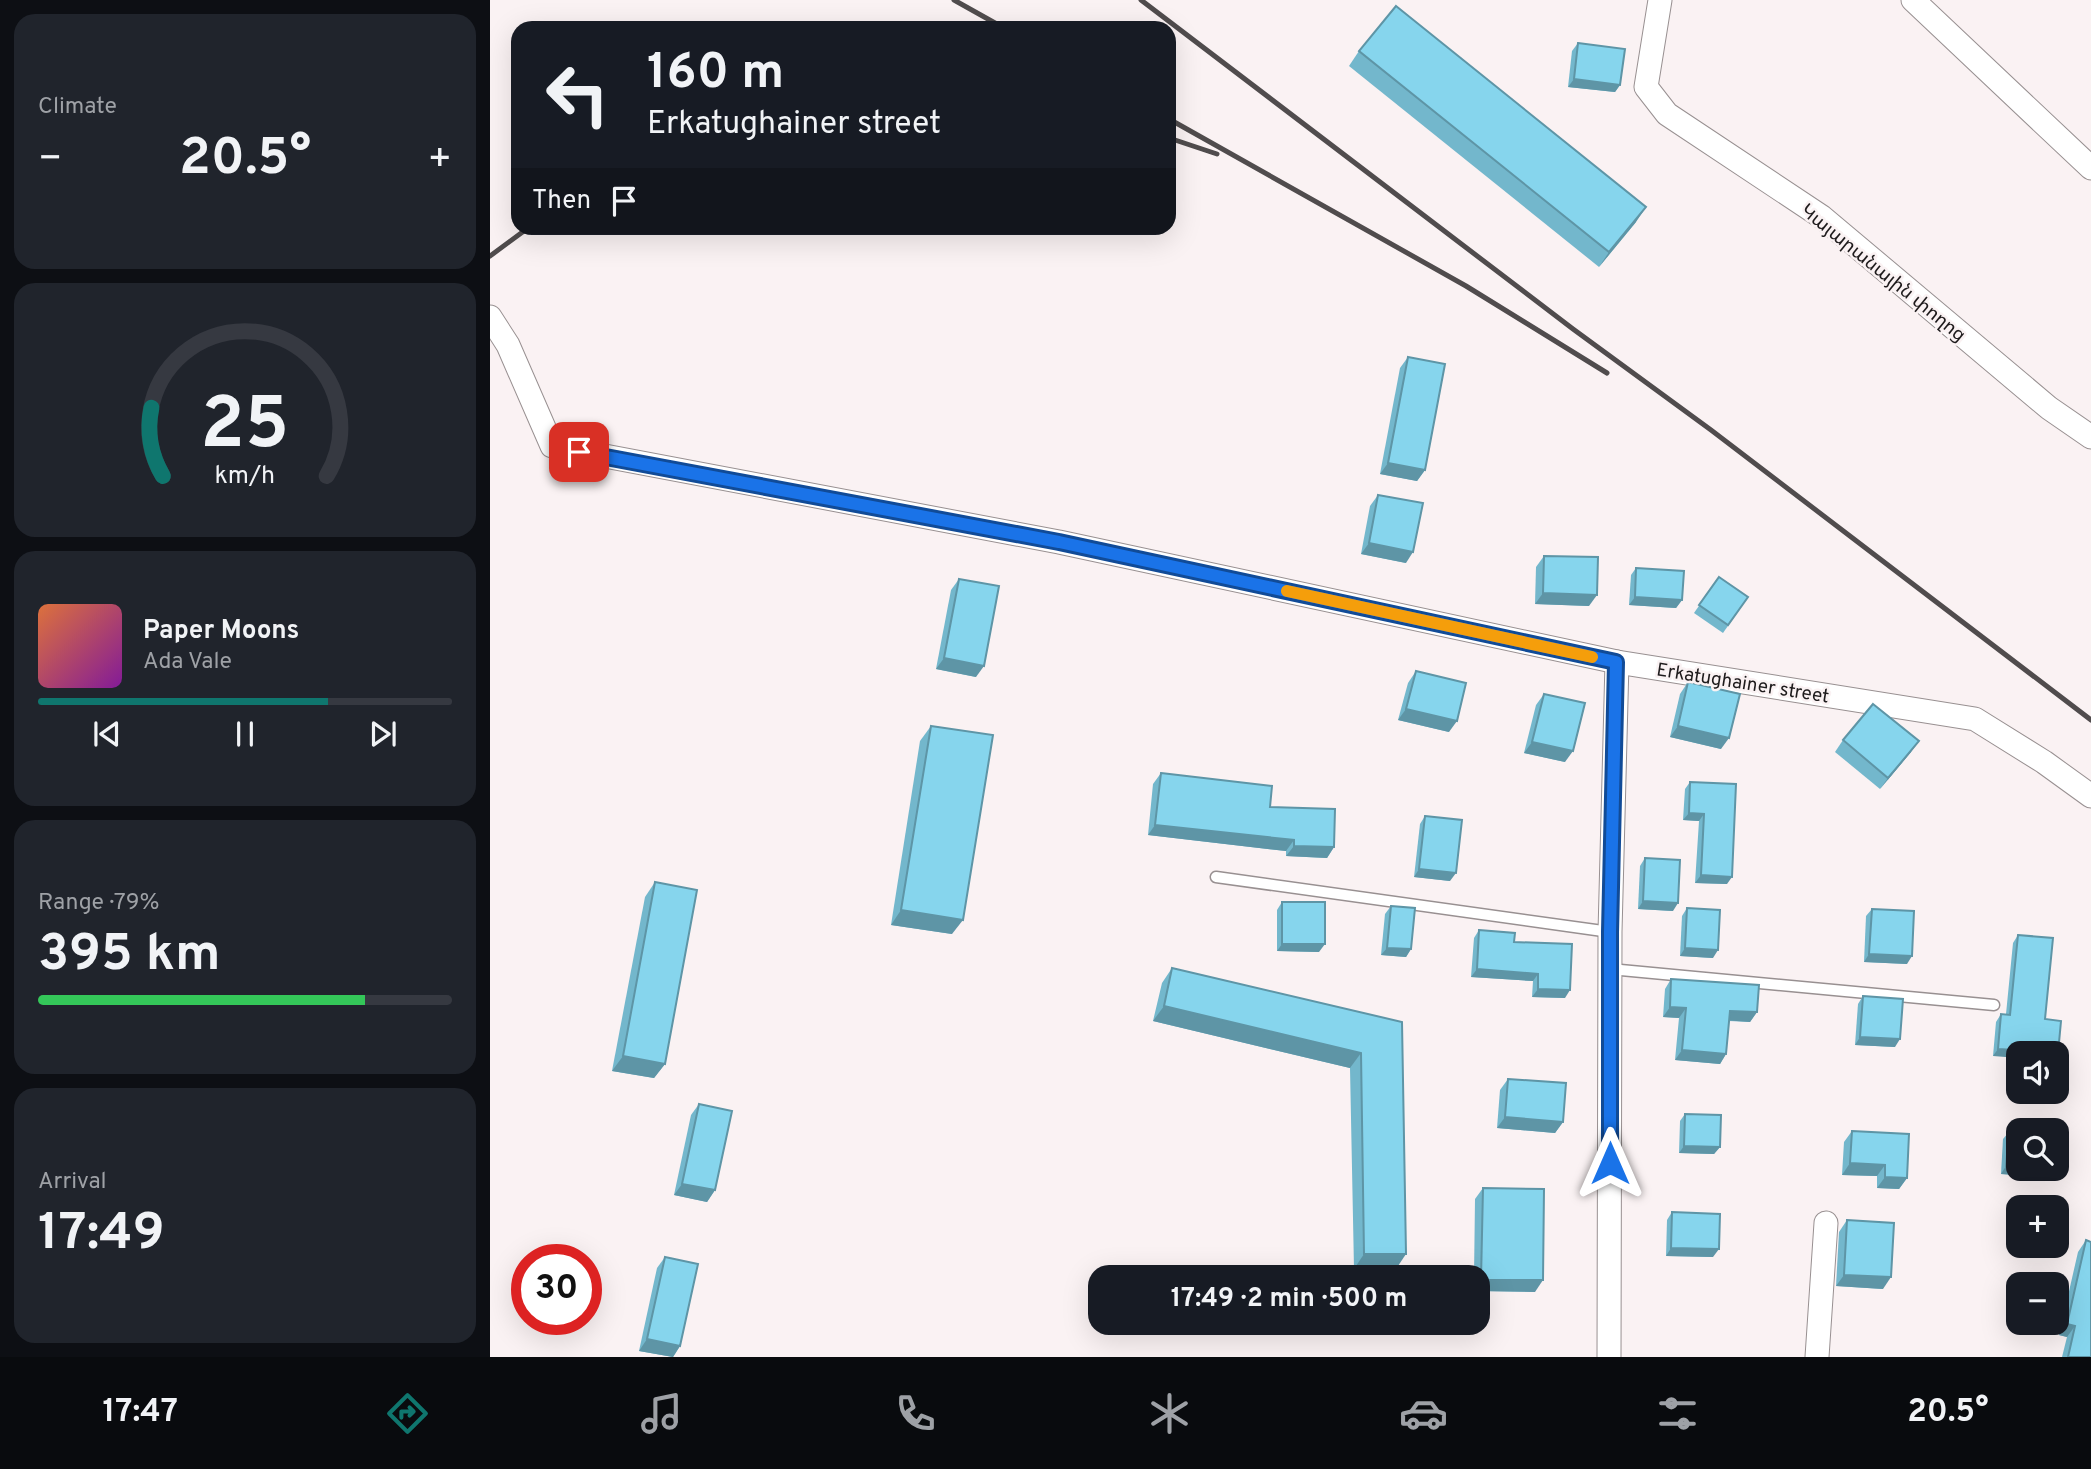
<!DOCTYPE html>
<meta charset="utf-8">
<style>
body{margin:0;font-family:Overpass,"Noto Sans Armenian",sans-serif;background:#20242c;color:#f1f3f6;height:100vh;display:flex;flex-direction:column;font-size:26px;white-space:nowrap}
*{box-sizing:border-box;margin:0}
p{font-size:23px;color:#9ea1a6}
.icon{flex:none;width:38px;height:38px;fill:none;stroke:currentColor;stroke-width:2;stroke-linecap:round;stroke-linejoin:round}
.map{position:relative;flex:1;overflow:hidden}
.side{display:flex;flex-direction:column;gap:14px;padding:14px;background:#0d0f14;width:490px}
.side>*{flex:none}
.banner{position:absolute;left:21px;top:21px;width:665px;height:214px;border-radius:21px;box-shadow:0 7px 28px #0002;background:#171b24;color:#f1f3f6;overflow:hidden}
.buttons{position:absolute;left:1516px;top:1041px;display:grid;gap:14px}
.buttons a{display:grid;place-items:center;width:63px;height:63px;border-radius:14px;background:#171b24;box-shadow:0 7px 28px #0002;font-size:35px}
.speed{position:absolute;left:21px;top:1244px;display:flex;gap:14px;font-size:35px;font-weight:700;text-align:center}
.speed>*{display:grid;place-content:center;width:91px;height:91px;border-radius:50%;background:#171b24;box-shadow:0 7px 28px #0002;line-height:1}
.speed .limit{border:10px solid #d22;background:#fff;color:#111}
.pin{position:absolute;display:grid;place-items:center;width:60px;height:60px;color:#fff;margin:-30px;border-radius:14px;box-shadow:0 4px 10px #0006}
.me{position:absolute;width:77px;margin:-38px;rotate:0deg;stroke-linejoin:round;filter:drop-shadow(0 0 5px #0008)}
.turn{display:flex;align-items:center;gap:24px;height:147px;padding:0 21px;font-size:32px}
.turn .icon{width:91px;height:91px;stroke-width:2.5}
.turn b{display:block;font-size:49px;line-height:60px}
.then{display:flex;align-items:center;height:66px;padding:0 21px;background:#0003;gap:14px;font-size:26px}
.big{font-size:52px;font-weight:700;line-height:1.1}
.side .card{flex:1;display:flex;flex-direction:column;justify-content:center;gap:10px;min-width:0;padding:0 24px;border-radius:21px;background:#20242c}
.side .dial{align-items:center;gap:0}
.dial svg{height:182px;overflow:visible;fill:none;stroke:#363941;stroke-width:7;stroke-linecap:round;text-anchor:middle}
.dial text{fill:#f1f3f6;stroke:none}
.song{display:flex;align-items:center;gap:21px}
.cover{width:84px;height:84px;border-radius:10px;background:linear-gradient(135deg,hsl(20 70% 55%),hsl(290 70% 35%))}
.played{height:7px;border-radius:4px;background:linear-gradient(90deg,#0f766e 70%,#363941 70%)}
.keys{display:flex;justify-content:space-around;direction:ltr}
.heat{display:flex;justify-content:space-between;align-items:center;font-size:38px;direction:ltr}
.charge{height:10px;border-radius:5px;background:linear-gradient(90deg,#34c759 79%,#363941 0)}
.trip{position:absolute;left:598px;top:1265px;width:402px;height:70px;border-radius:21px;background:#171b24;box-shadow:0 7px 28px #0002;font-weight:700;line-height:70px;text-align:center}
.tab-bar{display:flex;height:112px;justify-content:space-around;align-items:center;background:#090b0e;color:#9ea1a6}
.tab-bar .icon{width:49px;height:49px}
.tab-bar .current{color:#0f766e}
.tab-bar b{font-size:32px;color:#f1f3f6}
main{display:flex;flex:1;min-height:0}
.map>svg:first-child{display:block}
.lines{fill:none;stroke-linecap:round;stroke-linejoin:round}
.service-casing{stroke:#989091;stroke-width:13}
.minor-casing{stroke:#989091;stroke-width:25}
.service{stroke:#fff;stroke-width:10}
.minor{stroke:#fff;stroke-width:23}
.rail{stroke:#504c4d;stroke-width:5}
.wall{fill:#73b7cc}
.shaded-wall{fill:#5e95a6}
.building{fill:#86d5ed;stroke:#5e95a6;stroke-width:2}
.route-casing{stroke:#114b97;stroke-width:18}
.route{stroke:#1a73e8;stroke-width:12}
.slow{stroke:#f59e0b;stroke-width:12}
.labels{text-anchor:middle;stroke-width:5;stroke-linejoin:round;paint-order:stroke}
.street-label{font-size:19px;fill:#1e1b1c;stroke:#faf2f3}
</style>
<main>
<section class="side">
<div class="card"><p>Climate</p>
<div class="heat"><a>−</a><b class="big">20.5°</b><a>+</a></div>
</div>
<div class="card dial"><svg viewBox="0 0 100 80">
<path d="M14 69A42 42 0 1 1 86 69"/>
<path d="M14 69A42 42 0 0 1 9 39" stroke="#0f766e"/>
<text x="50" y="56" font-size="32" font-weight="700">25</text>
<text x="50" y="72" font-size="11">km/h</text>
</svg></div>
<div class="card">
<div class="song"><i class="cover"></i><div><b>Paper Moons</b><p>Ada Vale</p></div></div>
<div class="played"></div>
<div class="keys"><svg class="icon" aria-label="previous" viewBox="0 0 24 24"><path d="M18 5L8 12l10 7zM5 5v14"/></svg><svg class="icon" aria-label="pause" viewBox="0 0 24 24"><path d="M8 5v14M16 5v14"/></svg><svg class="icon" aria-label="next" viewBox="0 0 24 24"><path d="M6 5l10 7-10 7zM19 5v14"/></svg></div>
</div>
<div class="card"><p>Range · 79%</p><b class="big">395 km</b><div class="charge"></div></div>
<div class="card"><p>Arrival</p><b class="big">17:49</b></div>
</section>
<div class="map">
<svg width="1601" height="1357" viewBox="0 0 1601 1357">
<rect width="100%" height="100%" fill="#faf2f3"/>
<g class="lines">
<!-- service casing -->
<g class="service-casing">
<g id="service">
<path d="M726,877L1120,932"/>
<path d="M1120,969L1504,1005"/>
</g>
</g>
<!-- minor casing -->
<g class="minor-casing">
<g id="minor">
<path d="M1170,0L1156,87L1177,114L1332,217L1559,408L1601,437"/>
<path d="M1423,0L1601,168"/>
<path d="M0,317L18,345L62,446L569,542L1127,662L1485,719L1554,762L1601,796"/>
<path d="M1119,1357L1120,932L1127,662"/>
<path d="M1327,1357L1336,1223"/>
</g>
</g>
<!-- service -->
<use href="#service" class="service"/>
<!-- minor -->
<use href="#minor" class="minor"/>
<!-- rail -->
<g class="rail">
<path d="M464,0L514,28"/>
<path d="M651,0L1083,329L1221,430L1601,720"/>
<path d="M679,119L976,286L1117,373"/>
<path d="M679,138L727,154"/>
<path d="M0,256L38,228"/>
</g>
</g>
<!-- wall -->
<g class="wall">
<path d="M1088,43L1130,85L1125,92L1078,87L1082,51Z"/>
<path d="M869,51L1146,222L1109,267L859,66Z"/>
<path d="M918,357L935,470L927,481L890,474L910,368Z"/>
<path d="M888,495L916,563L871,554L880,506Z"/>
<path d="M1054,556L1099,606L1045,604L1046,567Z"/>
<path d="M1146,568L1192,600L1186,608L1139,605L1141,575Z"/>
<path d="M1229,577L1258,597L1233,633L1204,613Z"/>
<path d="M469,579L486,677L446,669L461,590Z"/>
<path d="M926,671L959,732L908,720L918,683Z"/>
<path d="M1198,682L1231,749L1180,737L1190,694Z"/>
<path d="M1054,694L1075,762L1034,753L1046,705Z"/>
<path d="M441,726L462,934L401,925L430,741Z"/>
<path d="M1353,740L1421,752L1390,789L1345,752Z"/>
<path d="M671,773L780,807L844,847L837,858L796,856V851L658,835L663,784Z"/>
<path d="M1200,782L1246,784L1237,884L1205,883L1209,821L1193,820L1195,789Z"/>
<path d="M935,816L960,881L924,877L930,824Z"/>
<path d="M1155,858L1183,911L1148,909L1150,866Z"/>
<path d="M165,882L175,1064L164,1078L122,1071L155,897Z"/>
<path d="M792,902L829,952L787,951V910Z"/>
<path d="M901,906L921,949L916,957L891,955L895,914Z"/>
<path d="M1197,908L1223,958L1190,956L1192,916Z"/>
<path d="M1382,909L1417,964L1374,962L1376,916Z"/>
<path d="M989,930L1024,942L1075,998L1042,997L1043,981L981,977L984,938Z"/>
<path d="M1528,935L1555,1019L1566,1054H1528L1503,1056L1506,1022L1511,1014H1516L1523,943Z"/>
<path d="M682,968L912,1022L906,1269H864L860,1068L663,1021L672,983Z"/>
<path d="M1181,979L1267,1012L1260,1022L1239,1021L1236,1054L1230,1064L1185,1060L1189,1018L1173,1017L1175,989Z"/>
<path d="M1373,996L1405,1047L1365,1045L1368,1004Z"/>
<path d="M1018,1079L1073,1122L1065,1133L1007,1128L1010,1090Z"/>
<path d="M209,1104L225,1190L217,1202L184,1195L201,1115Z"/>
<path d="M1195,1114L1230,1147L1224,1154L1189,1153L1190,1121Z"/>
<path d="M1362,1131L1417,1178L1409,1189L1387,1188V1176L1352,1175L1354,1142Z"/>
<path d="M1519,1132L1553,1177L1511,1174L1513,1139Z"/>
<path d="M993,1188L1045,1292L989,1291V1278H984L985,1199Z"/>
<path d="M1182,1212L1223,1257L1176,1256L1177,1220Z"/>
<path d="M1357,1220L1393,1289L1346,1286L1349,1232Z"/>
<path d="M1596,1240L1601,1357H1572L1577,1337L1569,1335L1588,1252Z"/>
<path d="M175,1257L190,1346L183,1357L149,1351L167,1268Z"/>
</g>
<!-- shaded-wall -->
<g class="shaded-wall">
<path d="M1084,79L1130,85L1125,92L1078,87Z"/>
<path d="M1156,207L1146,222L1109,267L1119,252Z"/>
<path d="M898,463L935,470L927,481L890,474Z"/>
<path d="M879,543L923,552L916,563L871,554Z"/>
<path d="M1053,593L1107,595L1099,606L1045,604Z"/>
<path d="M1145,597L1192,600L1186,608L1139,605Z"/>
<path d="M454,658L494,666L486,677L446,669Z"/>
<path d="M916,709L967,721L959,732L908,720Z"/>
<path d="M1188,726L1239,738L1231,749L1180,737Z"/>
<path d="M1429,741L1421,752L1390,789L1398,778Z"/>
<path d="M1042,742L1083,751L1075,762L1034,753Z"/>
<path d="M1199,813L1214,814L1209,821L1193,820Z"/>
<path d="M665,825L804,840L796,851L658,835Z"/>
<path d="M804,846L844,847L837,858L796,856Z"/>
<path d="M929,869L966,873L960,881L924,877Z"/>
<path d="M1211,875L1242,877L1237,884L1205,883Z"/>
<path d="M1153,901L1188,903L1183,911L1148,909Z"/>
<path d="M411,910L473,920L462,934L401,925Z"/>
<path d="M792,944H835L829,952L787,951Z"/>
<path d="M897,948L921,949L916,957L891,955Z"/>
<path d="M1195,948L1228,950L1223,958L1190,956Z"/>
<path d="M1379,954L1422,956L1417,964L1374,962Z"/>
<path d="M987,969L1048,974L1043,981L981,977Z"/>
<path d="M1048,989L1080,990L1075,998L1042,997Z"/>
<path d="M674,1006L871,1053L860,1068L663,1021Z"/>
<path d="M1180,1007L1196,1008L1189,1018L1173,1017Z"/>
<path d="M1240,1011L1267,1012L1260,1022L1233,1020Z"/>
<path d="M1370,1037L1410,1039L1405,1047L1365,1045Z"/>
<path d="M1508,1049L1541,1051L1539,1054H1528V1058L1503,1056Z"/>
<path d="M1192,1050L1236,1054L1230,1064L1185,1060Z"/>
<path d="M133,1056L175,1064L164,1078L122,1071Z"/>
<path d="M1015,1117L1073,1122L1065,1133L1007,1128Z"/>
<path d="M1194,1146L1230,1147L1224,1154L1189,1153Z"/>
<path d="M1360,1163L1395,1165L1387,1176L1352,1175Z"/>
<path d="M1516,1166L1528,1167V1169H1558L1553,1177L1511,1174Z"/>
<path d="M1395,1177L1417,1178L1409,1189L1387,1188Z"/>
<path d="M192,1184L225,1190L217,1202L184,1195Z"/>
<path d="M1181,1248L1229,1249L1223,1257L1176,1256Z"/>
<path d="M874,1254H916L906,1269H864Z"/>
<path d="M1354,1275L1401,1277L1393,1289L1346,1286Z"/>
<path d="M991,1280H1053L1045,1292L989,1291V1283Z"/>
<path d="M1577,1324L1585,1326L1577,1337L1569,1335Z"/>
<path d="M157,1339L190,1346L183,1357L149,1351Z"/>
</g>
<!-- building -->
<g class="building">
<path d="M906,6L1156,207L1119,252L869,51Z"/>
<path d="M1088,43L1135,49L1130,85L1084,79Z"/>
<path d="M918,357L955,364L935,470L898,463Z"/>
<path d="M888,495L933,503L923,552L879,543Z"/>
<path d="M1054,556L1108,557L1107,595L1053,593Z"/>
<path d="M1146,568L1194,571L1192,600L1145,597Z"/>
<path d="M1229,577L1258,597L1238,625L1209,605Z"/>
<path d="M469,579L509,586L494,666L454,658Z"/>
<path d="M926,671L976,683L967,721L916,709Z"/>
<path d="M1198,682L1250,694L1239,738L1188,726Z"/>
<path d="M1054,694L1095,703L1083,751L1042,742Z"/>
<path d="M1383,704L1429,741L1398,778L1353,740Z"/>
<path d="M441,726L503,735L473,920L411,910Z"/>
<path d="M671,773L782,786L780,807L845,809L844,847L804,846V840L665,825Z"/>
<path d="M1200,782L1246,784L1242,877L1211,875L1214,814L1199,813Z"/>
<path d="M935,816L972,820L966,873L929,869Z"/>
<path d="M1155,858L1190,860L1188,903L1153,901Z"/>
<path d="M165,882L207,890L175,1064L133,1056Z"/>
<rect x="792" y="902" width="43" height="42"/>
<path d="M901,906L925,908L921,949L897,948Z"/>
<path d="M1197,908L1230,910L1228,950L1195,948Z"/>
<path d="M1382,909L1424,911L1422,956L1379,954Z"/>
<path d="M989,930L1025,933L1024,942L1082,944L1080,990L1048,989V974L987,969Z"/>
<path d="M1528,935L1563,938L1555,1019L1571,1021L1567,1064L1566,1054H1541V1051L1508,1049L1511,1014L1520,1015Z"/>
<path d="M682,968L912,1022L916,1254H874L871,1053L674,1006Z"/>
<path d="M1181,979L1269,985L1267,1012L1240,1011L1236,1054L1192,1050L1196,1008L1180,1007Z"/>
<path d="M1373,996L1413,999L1410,1039L1370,1037Z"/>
<path d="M1018,1079L1076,1083L1073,1122L1015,1117Z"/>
<path d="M209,1104L242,1111L225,1190L192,1184Z"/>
<path d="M1195,1114L1231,1115L1230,1147L1194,1146Z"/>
<path d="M1362,1131L1419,1134L1417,1178L1395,1177V1165L1360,1163Z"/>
<path d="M1519,1132H1528V1167L1516,1166Z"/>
<path d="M993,1188L1054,1189L1053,1280H991Z"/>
<path d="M1182,1212L1230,1214L1229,1249L1181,1248Z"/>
<path d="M1357,1220L1404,1223L1401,1277L1354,1275Z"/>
<path d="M1596,1240L1601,1242V1357H1578L1585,1326L1577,1324Z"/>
<path d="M175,1257L208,1264L190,1346L157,1339Z"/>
</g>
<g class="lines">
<!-- route casing -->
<g class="route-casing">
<path id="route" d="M89,452L569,542L1126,662L1120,932V1163"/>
</g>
<!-- route -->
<use href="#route" class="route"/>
<!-- slow -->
<path class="slow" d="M797,591L1102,657"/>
</g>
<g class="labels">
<!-- street labels -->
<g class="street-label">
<text transform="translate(1394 272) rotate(39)" y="7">Կայարանային փողոց</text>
<text transform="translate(1253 682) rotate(9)" y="7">Erkatughainer street</text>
</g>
</g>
</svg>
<div class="buttons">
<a><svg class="icon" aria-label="sound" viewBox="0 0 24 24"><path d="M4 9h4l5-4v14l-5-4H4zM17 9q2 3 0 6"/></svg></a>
<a><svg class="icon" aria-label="search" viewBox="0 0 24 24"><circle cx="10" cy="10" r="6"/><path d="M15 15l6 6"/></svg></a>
<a>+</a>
<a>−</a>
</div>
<div class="speed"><div class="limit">30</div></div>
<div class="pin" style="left:89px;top:452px;background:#d93025"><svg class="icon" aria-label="arrive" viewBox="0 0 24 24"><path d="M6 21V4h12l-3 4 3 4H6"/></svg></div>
<svg class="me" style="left:1120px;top:1163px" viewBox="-20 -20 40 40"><path d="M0-17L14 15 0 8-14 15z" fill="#1a73e8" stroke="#fff" stroke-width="4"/></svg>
<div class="trip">17:49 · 2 min · 500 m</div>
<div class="banner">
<div class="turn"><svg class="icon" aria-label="left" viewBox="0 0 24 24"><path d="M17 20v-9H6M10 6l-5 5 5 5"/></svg><div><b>160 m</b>Erkatughainer street</div></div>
<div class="then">Then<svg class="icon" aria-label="arrive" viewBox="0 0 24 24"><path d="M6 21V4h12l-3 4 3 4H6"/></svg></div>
</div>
</div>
</main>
<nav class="tab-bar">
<b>17:47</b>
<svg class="icon current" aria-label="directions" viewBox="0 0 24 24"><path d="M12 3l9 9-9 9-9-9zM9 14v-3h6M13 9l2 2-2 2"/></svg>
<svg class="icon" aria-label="music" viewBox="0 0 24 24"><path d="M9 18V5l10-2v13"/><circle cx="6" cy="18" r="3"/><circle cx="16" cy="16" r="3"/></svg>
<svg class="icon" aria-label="phone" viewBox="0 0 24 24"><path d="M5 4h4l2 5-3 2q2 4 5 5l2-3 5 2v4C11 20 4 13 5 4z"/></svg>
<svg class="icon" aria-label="climate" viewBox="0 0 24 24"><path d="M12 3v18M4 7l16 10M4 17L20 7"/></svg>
<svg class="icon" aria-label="car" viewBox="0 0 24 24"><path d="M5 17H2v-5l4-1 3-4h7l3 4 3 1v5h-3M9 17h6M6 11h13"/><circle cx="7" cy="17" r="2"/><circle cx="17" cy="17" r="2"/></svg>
<svg class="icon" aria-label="filters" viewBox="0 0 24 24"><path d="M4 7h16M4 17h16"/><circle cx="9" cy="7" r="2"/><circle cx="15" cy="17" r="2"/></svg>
<b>20.5°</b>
</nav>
